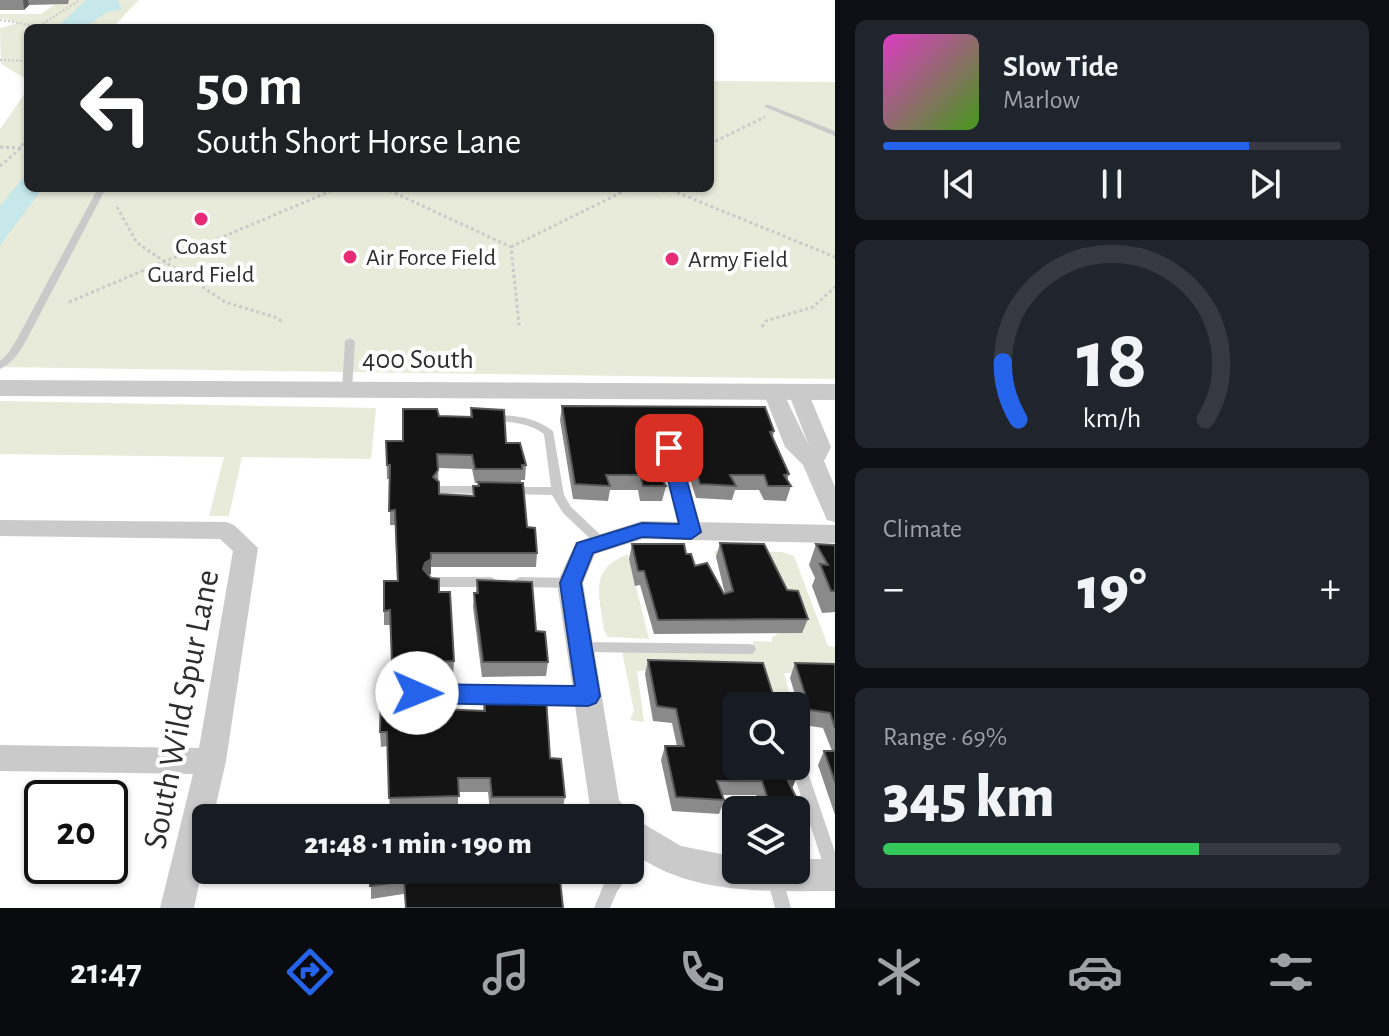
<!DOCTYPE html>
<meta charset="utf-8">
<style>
body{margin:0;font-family:"Alegreya Sans",sans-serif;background:#20242c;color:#f1f3f6;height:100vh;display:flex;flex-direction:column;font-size:30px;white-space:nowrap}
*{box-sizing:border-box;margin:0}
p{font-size:26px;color:#9ea1a6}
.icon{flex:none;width:44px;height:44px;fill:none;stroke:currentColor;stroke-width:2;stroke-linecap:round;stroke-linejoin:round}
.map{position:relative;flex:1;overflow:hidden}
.drawer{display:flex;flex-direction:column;gap:20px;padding:20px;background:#0d0f14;width:554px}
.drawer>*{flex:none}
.banner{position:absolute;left:24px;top:24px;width:690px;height:168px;border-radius:12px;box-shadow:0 2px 6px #0004;background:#202124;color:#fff;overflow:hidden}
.fabs{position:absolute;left:722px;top:692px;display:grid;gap:16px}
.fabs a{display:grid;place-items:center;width:88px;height:88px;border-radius:12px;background:#171b24;box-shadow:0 2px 6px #0004;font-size:40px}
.speed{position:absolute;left:24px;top:780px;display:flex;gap:16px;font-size:40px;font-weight:700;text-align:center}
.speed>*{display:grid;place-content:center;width:104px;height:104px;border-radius:50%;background:#171b24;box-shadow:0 2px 6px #0004;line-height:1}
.speed .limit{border:4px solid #111;border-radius:12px;background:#fff;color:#111}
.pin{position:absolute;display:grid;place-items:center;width:68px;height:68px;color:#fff;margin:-34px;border-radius:16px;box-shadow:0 4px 12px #0006}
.me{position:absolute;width:88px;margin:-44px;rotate:91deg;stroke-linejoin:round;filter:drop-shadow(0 0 6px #0008)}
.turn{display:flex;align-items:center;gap:28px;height:168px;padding:0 40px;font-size:36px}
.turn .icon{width:104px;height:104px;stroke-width:2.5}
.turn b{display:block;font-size:56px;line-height:68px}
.big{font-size:60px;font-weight:800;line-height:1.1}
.drawer .widget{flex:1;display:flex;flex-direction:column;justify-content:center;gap:12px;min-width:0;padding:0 28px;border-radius:12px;background:#20242c}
.drawer .dial{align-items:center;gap:0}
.dial svg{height:208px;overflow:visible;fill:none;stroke:#363941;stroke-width:7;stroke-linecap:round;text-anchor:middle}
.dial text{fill:#f1f3f6;stroke:none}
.song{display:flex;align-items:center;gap:24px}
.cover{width:96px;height:96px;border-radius:12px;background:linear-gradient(135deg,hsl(310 70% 55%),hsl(100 70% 35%))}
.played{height:8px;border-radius:4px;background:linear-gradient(90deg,#2563eb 80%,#363941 80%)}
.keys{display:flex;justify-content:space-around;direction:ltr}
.heat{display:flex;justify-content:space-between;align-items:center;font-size:44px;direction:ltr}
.charge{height:12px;border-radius:6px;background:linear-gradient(90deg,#34c759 69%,#363941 0)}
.trip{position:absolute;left:192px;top:804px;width:452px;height:80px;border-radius:12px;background:#171b24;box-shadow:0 2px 6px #0004;font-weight:800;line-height:80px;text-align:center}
.tabs{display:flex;height:128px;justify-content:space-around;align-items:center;background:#090b0e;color:#9ea1a6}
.tabs .icon{width:56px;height:56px}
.tabs .current{color:#2563eb}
.tabs b{font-size:36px;color:#f1f3f6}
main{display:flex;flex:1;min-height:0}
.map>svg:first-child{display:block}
.green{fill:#e8ebda}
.water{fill:#c6e8eb}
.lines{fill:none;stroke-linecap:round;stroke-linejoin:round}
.path-far1{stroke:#cacaca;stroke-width:2;stroke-dasharray:2 2;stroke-linecap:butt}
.path{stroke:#cacaca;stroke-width:3;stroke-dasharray:3 3;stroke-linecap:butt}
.service{fill:#cacaca;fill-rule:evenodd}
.minor{fill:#cacaca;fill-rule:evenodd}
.tertiary{fill:#cacaca;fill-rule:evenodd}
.wall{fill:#8a8a8a;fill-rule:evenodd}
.shaded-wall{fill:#5a5a5a}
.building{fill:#141414;stroke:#5a5a5a;stroke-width:2}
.route{fill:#2563eb;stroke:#184099;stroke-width:2}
.poi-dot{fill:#e72c75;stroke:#fff;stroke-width:3}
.labels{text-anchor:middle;stroke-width:8;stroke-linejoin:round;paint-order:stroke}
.far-poi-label{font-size:24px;fill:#2d2d2d;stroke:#fff;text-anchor:start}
.street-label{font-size:28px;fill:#2d2d2d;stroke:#fff}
.near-street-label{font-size:34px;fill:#2d2d2d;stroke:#fff}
</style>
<main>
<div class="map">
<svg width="835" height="908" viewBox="0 0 835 908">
<rect width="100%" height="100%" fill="#fff"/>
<!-- green -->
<g class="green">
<path d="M61,0H139L112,28H28V80L1,64L0,28L18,23L0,18V14H41Z"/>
<path d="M710,81L835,82V379L0,367V129L28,89V188H710Z"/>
<path d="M0,401L376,408L371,459L242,457L229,516H209L224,457L0,454Z"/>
<path d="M714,551L782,552L794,556L828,646L835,647V672L784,673L793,706H770L758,670L637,671L644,722L630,720L634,711L622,652L754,651L753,641L772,642V637L780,633L716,557Z"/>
<path d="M628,554L629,559L649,639L608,637L604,630C600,594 588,570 628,554Z"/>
</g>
<!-- water -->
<g class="water">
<path d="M86,0H117L122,9L107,12L84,28H56Z"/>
<path d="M28,172V188H43L0,245V206Z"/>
</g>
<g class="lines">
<!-- path-far1 -->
<g class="path-far1">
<path d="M0,20L37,26"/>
<path d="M36,28L80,0"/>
<path d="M28,43V68"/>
<path d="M0,60L26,61"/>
</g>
<!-- path -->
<g class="path">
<path d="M710,144L765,117"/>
<path d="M0,147L21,148"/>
<path d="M0,166L21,148L28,133"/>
<path d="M384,188L511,247L519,325"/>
<path d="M666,188L835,257"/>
<path d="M626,189L667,191"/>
<path d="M117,207L137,243L225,302L278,318L282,322"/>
<path d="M511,247L626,190"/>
<path d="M69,302L338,188"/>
<path d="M762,327L766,321L813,307L835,287"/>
</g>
<!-- service -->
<g class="service">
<path d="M765,105H769L835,131V136L765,107Z"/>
<path d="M98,188H106L27,339C20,351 13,363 0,369V361L9,352L17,339Z"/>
<path d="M350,338L355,341L352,389L347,392L342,389L345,341Z"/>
<path d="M492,415C515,415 534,417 553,431L564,495L571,507L606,540L608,543L606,546H598L563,513L552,495L506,494L504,491L506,488L510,487H551L544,434C526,421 509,423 488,420L487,418L488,416Z"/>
<path d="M669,444L674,448L697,532L695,535H687L685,532L664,448Z"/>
<path d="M441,486H485L491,490L485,494L437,493L435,490Z"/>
<path d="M431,577H491L495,579L497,582L495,585L491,587H431L427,585L425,582L427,579Z"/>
<path d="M520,577L570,578L574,580L576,583L574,586L570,588L520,587L516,585L514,582L516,579Z"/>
<path d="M581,642L749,644L754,645L756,649L754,653L749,654L581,652L576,651L574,647L576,643Z"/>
<path d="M417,687L588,690L593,692L595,696L593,700L588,702L417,699L412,697L410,693L412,689Z"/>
<path d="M796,751L801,753L803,758L835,852V877L833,878L827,876L825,870L791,766H796Z"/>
<path d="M646,839L652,842L654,847C645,864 629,873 619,889C615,894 613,902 610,908H594L607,877L614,870H630V853L640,842Z"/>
<path d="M775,870L781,872L791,908H775L767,878L769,872Z"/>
</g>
<!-- minor -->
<g class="minor">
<path d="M773,386L783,392L809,446L788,392L798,386L808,392L831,447L824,461L835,487V522L827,520L803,465L785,447L763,392Z"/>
<path d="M0,520L226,522L234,525L258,548L226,761L213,818H206V851L194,908H160L193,774L0,771V745L199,748L233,551L220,539L0,536Z"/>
<path d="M642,521L835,525V543L643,539L595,554L583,583L619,800L632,817L681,846L736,857V870H796V859H835V891C766,891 687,896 630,850V818L594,817L590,807L557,583L576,542Z"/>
</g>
<!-- tertiary -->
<path class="tertiary" d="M0,380L835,384V400L0,396Z"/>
</g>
<!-- wall -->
<g class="wall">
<path d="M0,0H69L68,4L29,5L24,10H0Z"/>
<path d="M562,406L774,431L773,437L789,474L787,481L791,486L786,501L764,500L759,490H735L732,500L696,498L680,446L669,441L662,446H657L666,486L662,501H640L638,490H610L608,501L573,499L560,420Z"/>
<path d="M471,408L526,465L525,480H521V483L527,527L537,553L536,567H431V574L428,575L439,592L454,661L453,676L392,677L390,625H384V611L397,581L395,525H390V479H387L386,441H403L439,416L470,417ZM438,468L472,469L475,483H478V486H473V496L439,494Z"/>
<path d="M720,543L787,590L808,619L802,633L654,634L640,585L635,586L629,559L632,544L686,554L695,566L724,594H725L716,557Z"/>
<path d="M816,544L835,545V612L822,613L812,586L815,578L809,565Z"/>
<path d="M477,580L536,631L548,662L546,676L482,677L473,607L474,593H476Z"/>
<path d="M648,660L776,704L775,706H736V766L796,779L792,788L798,801L793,810H761L756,795H722L724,800L719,814L672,811L661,760L665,746H677L672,723L653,721L645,674Z"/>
<path d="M795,663L835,664V815L818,765L824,751H832L823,728L804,725L790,678Z"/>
<path d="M484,695L550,758L565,797L562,811H490L488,792H458V810L390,812L387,746L381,747L380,732L442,709L483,711Z"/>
<path d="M371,870H559L371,899Z"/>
</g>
<!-- shaded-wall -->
<g class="shaded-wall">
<path d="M23,0H28L29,5L24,10Z"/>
<path d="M672,427L669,441L662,446L665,432Z"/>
<path d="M431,559V574L424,577L423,569L425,563Z"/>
<path d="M796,779L790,793L788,781Z"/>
</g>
<!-- building -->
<g class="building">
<path d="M562,406L765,407L774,431L770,432L789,474L784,475L791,486H768L764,475H730L736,486L700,484L683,431L672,427L665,432H652L666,475L660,476L666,486H643L640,475H606L610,486L575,484Z"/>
<path d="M471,408L504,410L506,443H520L526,465H522V469H475L472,455L437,454L438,470L433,477L439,482V494L474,496L473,486H479L478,482L523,483L527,527L535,528L537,553H431V559L425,563L423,569L431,578L439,579V592H450L454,661L392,663L390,610L384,611V581H398L395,510L389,511L390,465H387L386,441H403V409H437L439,416L472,417Z"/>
<path d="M720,543L764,544L787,590L798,591L808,619L658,620L644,571H638L632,544H684L686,554H691L695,566L707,563L724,594L733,591Z"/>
<path d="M816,544L835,545V591H831L820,564L828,565Z"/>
<path d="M477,580L532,582L536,631L545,632L548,662H483L474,593H478Z"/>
<path d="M648,660L763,663L776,704L736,706V766H791L796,779L788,781L798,801L768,800L762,781H717L724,800L676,797L665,746H684L676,709L657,706Z"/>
<path d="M795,663L835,664V728L830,713L810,710Z"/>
<path d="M442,695L441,709L485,711L484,695L546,697L550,758L561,759L565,797H492L490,778H458L459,796L389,798L387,732H380L381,697Z"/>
<path d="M824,751H835V782Z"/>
<path d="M371,870H559L563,908H406L404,881L370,886Z"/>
</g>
<!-- route -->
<path class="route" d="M669,442L678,448L701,532L691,539L642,537L593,553L581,583L600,696L596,703L588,706L417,703L408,700L405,693L408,686L417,684L575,686L560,583L577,543L642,523L679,524L660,448Z"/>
<!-- markers -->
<g class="poi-dot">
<circle cx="201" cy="219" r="8"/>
<circle cx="350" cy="257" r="8"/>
<circle cx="672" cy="259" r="8"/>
</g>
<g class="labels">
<!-- far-poi labels -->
<g class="far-poi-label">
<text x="201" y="254" text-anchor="middle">Coast<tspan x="201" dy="28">Guard Field</tspan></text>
<text x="366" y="265">Air Force Field</text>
<text x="688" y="267">Army Field</text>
</g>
<!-- street labels -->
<g class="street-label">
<text x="418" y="368">400 South</text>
</g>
<!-- near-street labels -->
<g class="near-street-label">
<text transform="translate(180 709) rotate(-79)" y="12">South Wild Spur Lane</text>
</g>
</g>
</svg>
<div class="fabs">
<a><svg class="icon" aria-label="search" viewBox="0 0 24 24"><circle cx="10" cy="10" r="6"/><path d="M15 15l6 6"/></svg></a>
<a><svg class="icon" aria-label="layers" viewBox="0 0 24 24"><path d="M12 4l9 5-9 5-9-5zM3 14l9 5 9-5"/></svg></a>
</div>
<div class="speed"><div class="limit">20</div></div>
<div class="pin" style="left:669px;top:448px;background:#d93025"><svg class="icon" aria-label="arrive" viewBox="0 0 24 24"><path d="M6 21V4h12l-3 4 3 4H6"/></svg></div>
<svg class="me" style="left:417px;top:693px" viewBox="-20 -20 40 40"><circle r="19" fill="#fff"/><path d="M0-13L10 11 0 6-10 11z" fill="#2563eb"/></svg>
<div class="trip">21:48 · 1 min · 190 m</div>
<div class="banner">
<div class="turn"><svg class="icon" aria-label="left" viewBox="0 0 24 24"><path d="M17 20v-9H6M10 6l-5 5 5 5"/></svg><div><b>50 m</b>South Short Horse Lane</div></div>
</div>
</div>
<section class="drawer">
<div class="widget">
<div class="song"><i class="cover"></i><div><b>Slow Tide</b><p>Marlow</p></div></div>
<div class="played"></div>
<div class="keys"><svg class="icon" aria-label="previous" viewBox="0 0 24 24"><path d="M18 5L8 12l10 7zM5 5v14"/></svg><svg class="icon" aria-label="pause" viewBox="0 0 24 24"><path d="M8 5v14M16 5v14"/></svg><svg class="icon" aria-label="next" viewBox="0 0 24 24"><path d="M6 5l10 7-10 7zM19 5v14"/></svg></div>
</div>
<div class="widget dial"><svg viewBox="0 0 100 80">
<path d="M14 69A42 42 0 1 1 86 69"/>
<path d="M14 69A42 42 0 0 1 8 47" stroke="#2563eb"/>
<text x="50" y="56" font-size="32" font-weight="700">18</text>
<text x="50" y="72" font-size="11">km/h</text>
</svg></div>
<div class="widget"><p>Climate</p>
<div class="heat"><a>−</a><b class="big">19°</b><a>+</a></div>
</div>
<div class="widget"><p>Range · 69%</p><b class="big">345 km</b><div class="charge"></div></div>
</section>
</main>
<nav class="tabs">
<b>21:47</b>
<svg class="icon current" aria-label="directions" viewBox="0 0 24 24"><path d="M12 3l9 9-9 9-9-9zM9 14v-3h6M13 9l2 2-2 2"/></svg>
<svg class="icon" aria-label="music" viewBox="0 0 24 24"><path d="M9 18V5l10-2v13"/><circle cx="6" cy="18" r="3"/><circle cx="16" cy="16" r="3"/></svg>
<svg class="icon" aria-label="phone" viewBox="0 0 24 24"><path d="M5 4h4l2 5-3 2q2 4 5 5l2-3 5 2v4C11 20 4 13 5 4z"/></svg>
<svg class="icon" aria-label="climate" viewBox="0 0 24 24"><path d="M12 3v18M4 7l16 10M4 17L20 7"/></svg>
<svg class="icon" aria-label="car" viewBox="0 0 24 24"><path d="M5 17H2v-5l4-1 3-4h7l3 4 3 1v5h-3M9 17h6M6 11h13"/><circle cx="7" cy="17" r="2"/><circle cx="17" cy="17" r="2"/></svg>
<svg class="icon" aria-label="filters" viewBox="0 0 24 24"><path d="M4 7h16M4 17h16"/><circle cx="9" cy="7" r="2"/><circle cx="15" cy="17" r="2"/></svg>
</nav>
